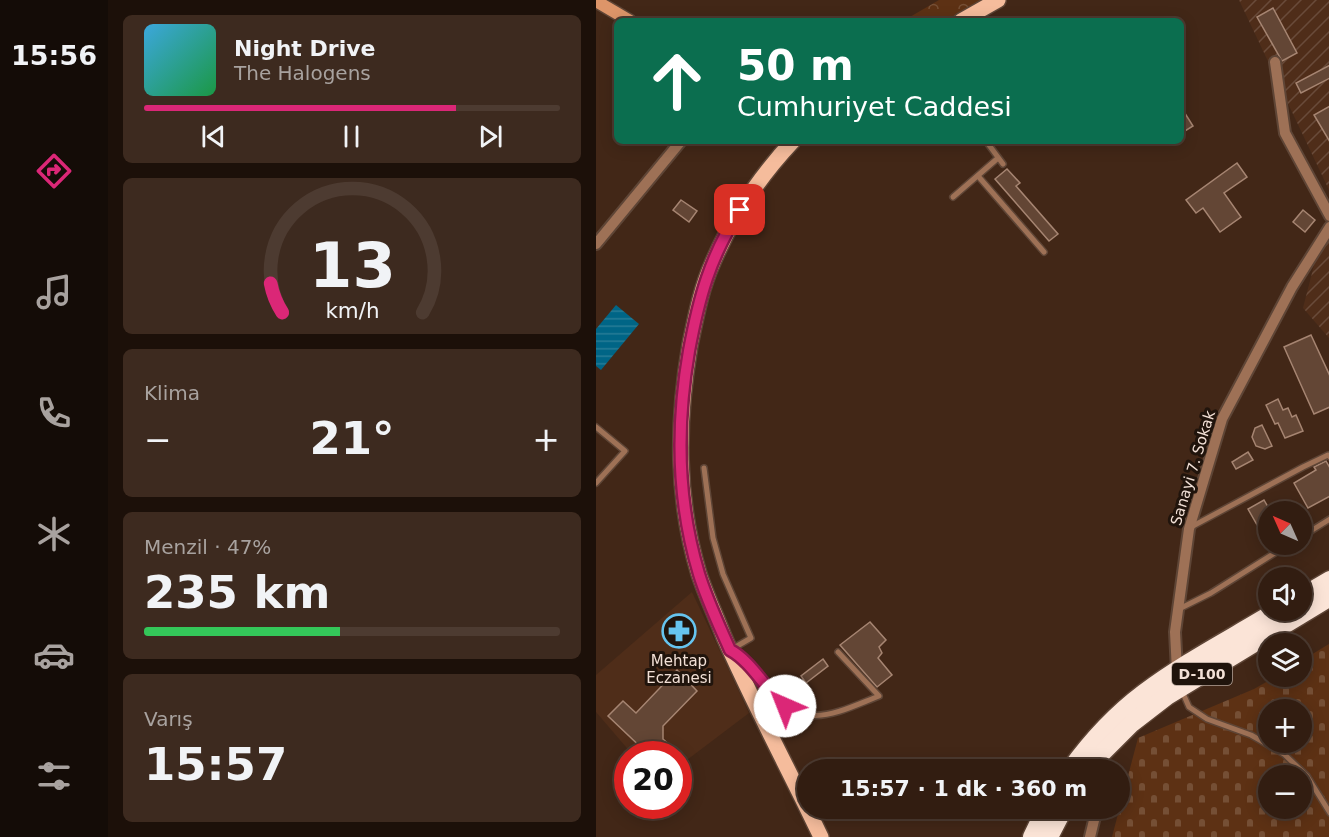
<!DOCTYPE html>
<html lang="tr">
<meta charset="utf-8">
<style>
body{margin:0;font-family:"DejaVu Sans",sans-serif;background:#3d2a1f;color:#f1f3f6;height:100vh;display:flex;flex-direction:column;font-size:22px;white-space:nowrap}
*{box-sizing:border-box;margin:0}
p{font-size:20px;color:#a8a29f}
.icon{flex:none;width:33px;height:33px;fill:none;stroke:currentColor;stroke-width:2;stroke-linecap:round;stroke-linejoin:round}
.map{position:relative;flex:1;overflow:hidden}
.drawer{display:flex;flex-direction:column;gap:15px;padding:15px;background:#1c1009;width:488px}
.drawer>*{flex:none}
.banner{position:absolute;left:18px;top:18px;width:570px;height:126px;border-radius:9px;box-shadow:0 3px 15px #0003,0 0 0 2px #4d3b31;background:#0b6e4f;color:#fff;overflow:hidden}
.needle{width:39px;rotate:315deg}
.fabs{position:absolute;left:662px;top:501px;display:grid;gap:12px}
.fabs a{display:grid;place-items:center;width:54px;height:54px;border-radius:50%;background:#321d11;box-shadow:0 3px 15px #0003,0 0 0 2px #4d3b31;font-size:30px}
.speed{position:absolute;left:18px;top:741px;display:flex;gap:12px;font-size:30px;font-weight:700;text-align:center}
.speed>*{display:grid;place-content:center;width:78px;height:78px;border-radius:50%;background:#321d11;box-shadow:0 3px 15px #0003,0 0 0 2px #4d3b31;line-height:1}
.speed .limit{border:9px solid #d22;background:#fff;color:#111}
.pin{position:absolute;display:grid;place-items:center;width:51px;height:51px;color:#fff;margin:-26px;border-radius:12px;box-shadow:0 3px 9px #0006}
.me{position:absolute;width:66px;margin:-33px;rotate:316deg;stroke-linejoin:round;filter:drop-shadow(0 0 4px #0008)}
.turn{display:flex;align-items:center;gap:21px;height:126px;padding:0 24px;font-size:27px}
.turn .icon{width:78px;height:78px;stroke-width:2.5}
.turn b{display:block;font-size:42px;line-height:51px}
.big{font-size:45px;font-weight:800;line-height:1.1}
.drawer .tile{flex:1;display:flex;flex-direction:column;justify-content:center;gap:9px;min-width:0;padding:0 21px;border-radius:9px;background:#3d2a1f}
.drawer .dial{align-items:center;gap:0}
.dial svg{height:156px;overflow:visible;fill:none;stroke:#4d3b31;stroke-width:7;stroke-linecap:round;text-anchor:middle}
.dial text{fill:#f1f3f6;stroke:none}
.song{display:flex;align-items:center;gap:18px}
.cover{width:72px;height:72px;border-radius:9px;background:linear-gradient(135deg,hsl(200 70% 55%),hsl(140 70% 35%))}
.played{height:6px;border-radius:3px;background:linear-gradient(90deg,#db2777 75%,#4d3b31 75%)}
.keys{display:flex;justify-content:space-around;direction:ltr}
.heat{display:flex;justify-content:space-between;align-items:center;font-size:33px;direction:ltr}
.charge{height:9px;border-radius:4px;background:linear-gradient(90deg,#34c759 47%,#4d3b31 0)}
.trip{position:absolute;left:201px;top:759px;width:333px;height:60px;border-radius:30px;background:#321d11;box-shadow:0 3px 15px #0003,0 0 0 2px #4d3b31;font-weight:800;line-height:60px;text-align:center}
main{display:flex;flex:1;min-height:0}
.dock{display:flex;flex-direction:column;width:108px;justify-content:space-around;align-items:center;background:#140c07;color:#a8a29f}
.dock .icon{width:42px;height:42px}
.dock .current{color:#db2777}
.dock b{font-size:27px;color:#f1f3f6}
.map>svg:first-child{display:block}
.built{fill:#4f2d19}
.industrial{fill:url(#industrial-furrows)}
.forest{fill:url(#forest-crowns)}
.cemetery{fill:url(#cemetery-stones);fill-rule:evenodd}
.water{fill:url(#water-rules)}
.building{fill:#634635;stroke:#a68572;stroke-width:1.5}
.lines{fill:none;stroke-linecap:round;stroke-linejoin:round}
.lane-casing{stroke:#5e4536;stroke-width:8}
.street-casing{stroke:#5e4536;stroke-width:14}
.secondary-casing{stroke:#5e4536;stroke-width:15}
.primary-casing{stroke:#5e4536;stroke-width:18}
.highway-casing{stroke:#5e4536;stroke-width:21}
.lane{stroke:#9e7156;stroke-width:5}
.street{stroke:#9e7156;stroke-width:10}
.secondary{stroke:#dd9569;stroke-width:12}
.primary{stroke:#f5bc9c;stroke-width:15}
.highway{stroke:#fbe4d7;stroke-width:18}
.route-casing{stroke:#8e194d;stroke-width:15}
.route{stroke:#db2777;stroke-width:10}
.labels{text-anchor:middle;stroke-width:6;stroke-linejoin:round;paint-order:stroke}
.shield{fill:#20140c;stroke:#b3a399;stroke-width:1.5}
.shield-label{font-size:14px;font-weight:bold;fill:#f2e0d6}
.street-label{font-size:15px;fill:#f2e0d6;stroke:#20140c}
.poi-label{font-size:15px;fill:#f2e0d6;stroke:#20140c}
</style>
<main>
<nav class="dock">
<b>15:56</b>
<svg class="icon current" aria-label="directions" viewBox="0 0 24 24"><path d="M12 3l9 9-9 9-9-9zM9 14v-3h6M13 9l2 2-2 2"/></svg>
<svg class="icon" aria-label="music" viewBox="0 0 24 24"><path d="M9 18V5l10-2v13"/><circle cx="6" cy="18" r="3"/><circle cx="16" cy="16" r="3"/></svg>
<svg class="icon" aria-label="phone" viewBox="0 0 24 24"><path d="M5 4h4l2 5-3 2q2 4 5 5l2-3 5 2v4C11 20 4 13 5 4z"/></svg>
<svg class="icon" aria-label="climate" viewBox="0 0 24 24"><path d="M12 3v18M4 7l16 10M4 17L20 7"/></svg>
<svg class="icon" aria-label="car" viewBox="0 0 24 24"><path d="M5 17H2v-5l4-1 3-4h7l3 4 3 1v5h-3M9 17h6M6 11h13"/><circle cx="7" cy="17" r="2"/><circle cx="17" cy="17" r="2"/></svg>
<svg class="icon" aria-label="filters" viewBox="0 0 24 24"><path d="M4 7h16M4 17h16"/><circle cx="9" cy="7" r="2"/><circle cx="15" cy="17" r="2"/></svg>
</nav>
<section class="drawer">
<div class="tile">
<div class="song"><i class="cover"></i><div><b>Night Drive</b><p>The Halogens</p></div></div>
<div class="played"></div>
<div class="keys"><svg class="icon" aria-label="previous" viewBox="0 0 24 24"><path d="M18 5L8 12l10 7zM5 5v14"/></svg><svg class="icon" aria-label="pause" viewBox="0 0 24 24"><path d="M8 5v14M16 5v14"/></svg><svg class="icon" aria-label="next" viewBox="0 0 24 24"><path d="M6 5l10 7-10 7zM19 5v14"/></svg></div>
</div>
<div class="tile dial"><svg viewBox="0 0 100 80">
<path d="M14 69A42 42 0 1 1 86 69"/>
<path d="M14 69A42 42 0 0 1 8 54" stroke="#db2777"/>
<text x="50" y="56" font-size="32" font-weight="700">13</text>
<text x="50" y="72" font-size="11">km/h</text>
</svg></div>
<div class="tile"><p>Klima</p>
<div class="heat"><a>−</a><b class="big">21°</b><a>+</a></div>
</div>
<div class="tile"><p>Menzil · 47%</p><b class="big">235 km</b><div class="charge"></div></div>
<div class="tile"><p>Varış</p><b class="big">15:57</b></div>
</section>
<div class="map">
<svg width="734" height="837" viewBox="0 0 734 837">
<defs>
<pattern id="industrial-furrows" width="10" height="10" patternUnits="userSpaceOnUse" patternTransform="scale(1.5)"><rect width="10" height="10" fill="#4f2d19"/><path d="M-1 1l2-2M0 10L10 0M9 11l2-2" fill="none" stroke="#694b3a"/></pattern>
<pattern id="forest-crowns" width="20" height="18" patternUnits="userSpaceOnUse" patternTransform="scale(1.5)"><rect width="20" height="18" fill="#5d3114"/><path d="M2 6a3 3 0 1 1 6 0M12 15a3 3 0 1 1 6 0" fill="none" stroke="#754f35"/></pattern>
<pattern id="cemetery-stones" width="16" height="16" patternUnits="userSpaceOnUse" patternTransform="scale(1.5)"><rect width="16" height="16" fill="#5d3114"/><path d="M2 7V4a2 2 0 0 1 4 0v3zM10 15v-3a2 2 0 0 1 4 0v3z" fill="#754f35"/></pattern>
<pattern id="water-rules" width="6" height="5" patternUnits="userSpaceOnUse" patternTransform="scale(1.5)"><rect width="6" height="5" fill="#006586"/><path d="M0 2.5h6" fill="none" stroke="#267b96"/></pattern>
</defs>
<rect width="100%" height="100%" fill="#422717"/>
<!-- built -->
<path class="built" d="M96,592L153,713L83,766L82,754H36L0,712V675Z"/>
<!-- industrial -->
<g class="industrial">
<path d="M643,0H733V190Z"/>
<path d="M733,207V338L707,308Z"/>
</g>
<!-- forest -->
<path class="forest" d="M343,0H386L348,21H307Z"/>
<!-- cemetery -->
<path class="cemetery" d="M733,644V837H516L542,738L658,689L679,677L705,676V661ZM672,710H705V742H672ZM672,776H705V808H672Z"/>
<!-- water -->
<path class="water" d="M20,305L43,324L5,370L0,366V329Z"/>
<!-- building -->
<g class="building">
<path d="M677,8L701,53L686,61L661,17Z"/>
<path d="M734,65V78L705,93L700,83Z"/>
<path d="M734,106V142L718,115Z"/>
<path d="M585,107L597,126L589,131L585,125Z"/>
<path d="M641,163L651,177L628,193L645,217L624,232L607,208L600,213L590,200Z"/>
<path d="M411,169L424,183L420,186L462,234L453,241L399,179Z"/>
<path d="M85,200L101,211L93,222L77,210Z"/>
<path d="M707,210L719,220L709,232L697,222Z"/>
<path d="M715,335L734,376V407L718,414L688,347Z"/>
<path d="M682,399L687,410L692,408L696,417L700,415L707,431L689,438L682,423L679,424L670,405Z"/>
<path d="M666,425L676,446L669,449L660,446L656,437L659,428Z"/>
<path d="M652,452L657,460L640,469L636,462Z"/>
<path d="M730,461L734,468V496L712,508L698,483L720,470L718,467Z"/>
<path d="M668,500L672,507V544L652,509Z"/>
<path d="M274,622L290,640L283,647L286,653L282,658L296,675L281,687L244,645Z"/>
<path d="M227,659L232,666L210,683L205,676Z"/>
<path d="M81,670L101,691L67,726V739L79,750L75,754H52L12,716L27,701L40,713Z"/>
</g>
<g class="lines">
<!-- lane casing -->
<g class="lane-casing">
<g id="lane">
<path d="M390,141L407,164"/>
<path d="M382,176L448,252"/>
<path d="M357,197L402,158"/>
<path d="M0,427L29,451L0,483"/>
<path d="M108,468L117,538L127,574L155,638L136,649"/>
<path d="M595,527L707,467L732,455L734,457"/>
<path d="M705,537L734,519"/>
<path d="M583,609L615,593L693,544"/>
<path d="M141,654C153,663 161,677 171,688C209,732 237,714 283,696L242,652"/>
<path d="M586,691L593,707L611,719L655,735L688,754L711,776L734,813"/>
</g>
</g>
<!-- street casing -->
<g class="street-casing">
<g id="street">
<path d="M679,62L689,133L734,216"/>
<path d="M0,244L85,141"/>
<path d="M581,671L579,632L593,529L626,419L696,287L734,227"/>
<path d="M494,837L501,808"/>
</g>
</g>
<!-- secondary casing -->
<g class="secondary-casing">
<path id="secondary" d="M0,1L34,21"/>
</g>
<!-- primary casing -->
<g class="primary-casing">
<g id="primary">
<path d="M365,21L402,0"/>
<path d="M197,141C164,176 136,218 117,262C105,288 100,316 94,345C81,422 80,498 103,574C110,595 120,616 128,637C158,705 193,770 225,837"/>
</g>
</g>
<!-- highway casing -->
<g class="highway-casing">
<g id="highway">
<path d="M705,597L734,580"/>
<path d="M474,770C495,741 520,714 548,693C589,662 638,637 682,610"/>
<path d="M494,770L506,753L536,723L571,696L734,597"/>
<path d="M436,837L450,808"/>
<path d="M453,837L468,808"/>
</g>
</g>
<!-- lane -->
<use href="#lane" class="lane"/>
<!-- street -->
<use href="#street" class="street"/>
<!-- secondary -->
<use href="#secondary" class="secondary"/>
<!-- primary -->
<use href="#primary" class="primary"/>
<!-- highway -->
<use href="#highway" class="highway"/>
</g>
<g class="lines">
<!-- route casing -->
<g class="route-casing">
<path id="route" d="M144,210C114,257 103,297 93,351C80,425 81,501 103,574C111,600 123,625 134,650C155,661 170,690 189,706"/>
</g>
<!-- route -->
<use href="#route" class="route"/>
</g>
<!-- icons -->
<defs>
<g id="pharmacy-ring" transform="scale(1.725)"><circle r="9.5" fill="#20140c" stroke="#66c4ef" stroke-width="1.5"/><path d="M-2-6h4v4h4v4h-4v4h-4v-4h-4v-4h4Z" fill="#66c4ef"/></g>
</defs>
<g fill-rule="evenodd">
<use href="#pharmacy-ring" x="83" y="631"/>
</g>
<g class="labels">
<!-- shield labels -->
<rect class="shield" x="576" y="663" width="60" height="22" rx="4.5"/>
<g class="shield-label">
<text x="606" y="679">D-100</text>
</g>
<!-- street labels -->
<g class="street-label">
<text transform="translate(597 468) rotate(-73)" y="5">Sanayi 7. Sokak</text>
</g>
<!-- poi labels -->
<g class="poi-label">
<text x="83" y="666">Mehtap<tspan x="83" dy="17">Eczanesi</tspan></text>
</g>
</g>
</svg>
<div class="fabs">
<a><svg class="needle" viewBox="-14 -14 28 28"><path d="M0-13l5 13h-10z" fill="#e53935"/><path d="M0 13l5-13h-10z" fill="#a8a29f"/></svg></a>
<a><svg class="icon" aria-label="sound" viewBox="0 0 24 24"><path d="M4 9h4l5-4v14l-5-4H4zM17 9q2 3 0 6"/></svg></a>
<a><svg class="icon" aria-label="layers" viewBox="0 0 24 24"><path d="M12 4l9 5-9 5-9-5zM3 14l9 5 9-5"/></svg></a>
<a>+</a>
<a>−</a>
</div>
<div class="speed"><div class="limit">20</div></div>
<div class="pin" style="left:144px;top:210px;background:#d93025"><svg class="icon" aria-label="arrive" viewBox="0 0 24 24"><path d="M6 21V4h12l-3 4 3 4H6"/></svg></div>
<svg class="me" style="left:189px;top:706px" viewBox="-20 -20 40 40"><circle r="19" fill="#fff"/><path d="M0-13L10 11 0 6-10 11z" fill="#db2777"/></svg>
<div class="trip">15:57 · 1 dk · 360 m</div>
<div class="banner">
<div class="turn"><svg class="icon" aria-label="ahead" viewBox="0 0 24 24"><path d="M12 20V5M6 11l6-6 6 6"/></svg><div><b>50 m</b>Cumhuriyet Caddesi</div></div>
</div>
</div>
</main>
